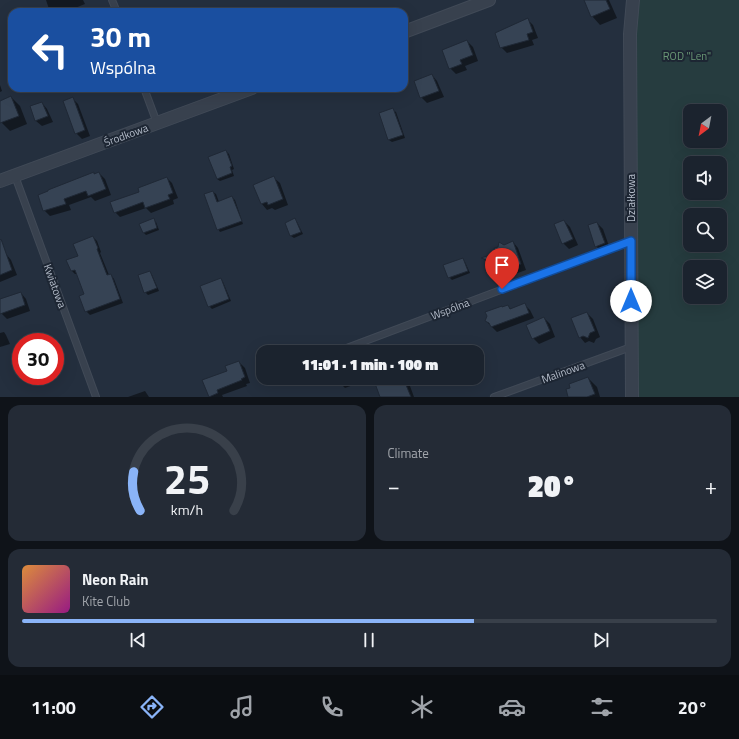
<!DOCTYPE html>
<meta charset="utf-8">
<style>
body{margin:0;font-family:"Titillium Web",sans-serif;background:#242b36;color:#f1f3f6;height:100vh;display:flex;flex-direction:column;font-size:15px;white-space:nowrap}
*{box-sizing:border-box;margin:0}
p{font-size:13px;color:#a0a4aa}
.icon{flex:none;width:22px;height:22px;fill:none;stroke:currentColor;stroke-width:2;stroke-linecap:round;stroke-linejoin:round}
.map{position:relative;height:397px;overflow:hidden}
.sheet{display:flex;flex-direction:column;gap:8px;padding:8px;background:#0f1319;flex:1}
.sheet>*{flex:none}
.top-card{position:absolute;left:8px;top:8px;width:400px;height:84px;border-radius:12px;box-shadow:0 4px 16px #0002,0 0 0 1px #39404a;background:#1a4fa0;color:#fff;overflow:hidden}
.needle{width:26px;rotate:212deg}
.buttons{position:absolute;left:683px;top:104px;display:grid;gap:8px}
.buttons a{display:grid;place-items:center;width:44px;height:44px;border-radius:8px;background:#1b232e;box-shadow:0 4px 16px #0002,0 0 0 1px #39404a;font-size:20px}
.speed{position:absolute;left:12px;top:333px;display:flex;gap:8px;font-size:20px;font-weight:700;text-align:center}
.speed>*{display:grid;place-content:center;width:52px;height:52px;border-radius:50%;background:#1b232e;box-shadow:0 4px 16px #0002,0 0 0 1px #39404a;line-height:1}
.speed .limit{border:6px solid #d22;background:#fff;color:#111}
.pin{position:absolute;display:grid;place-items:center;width:34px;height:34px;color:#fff;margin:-41px -17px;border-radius:50% 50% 50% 0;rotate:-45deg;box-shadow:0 0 4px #0007}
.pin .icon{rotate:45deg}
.me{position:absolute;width:44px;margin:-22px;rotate:0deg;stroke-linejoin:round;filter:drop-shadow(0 0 3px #0008)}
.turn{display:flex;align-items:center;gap:14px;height:84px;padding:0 16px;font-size:18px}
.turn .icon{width:52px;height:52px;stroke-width:2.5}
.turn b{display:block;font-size:28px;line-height:34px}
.big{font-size:30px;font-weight:800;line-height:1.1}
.sheet .card{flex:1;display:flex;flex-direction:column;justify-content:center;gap:6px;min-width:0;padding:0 14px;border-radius:12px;background:#242b36}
.sheet .dial{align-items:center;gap:0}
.dial svg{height:104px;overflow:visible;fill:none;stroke:#39404a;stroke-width:7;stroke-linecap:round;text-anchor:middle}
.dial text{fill:#f1f3f6;stroke:none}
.song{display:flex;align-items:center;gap:12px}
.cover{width:48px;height:48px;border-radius:6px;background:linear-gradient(135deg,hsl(30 70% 55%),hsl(310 70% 35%))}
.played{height:4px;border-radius:2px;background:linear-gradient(90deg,#8ab4f8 65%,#39404a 65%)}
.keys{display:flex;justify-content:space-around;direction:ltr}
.heat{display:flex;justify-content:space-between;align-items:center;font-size:22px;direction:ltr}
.sheet .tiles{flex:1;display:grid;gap:8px;grid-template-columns:1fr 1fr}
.card:last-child{grid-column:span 2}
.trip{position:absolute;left:256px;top:345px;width:228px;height:40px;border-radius:12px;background:#1b232e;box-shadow:0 4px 16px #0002,0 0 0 1px #39404a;font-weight:800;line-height:40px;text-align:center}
.menu{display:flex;height:64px;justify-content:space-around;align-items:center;background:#0b0e12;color:#a0a4aa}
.menu .icon{width:28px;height:28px}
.menu .selected{color:#8ab4f8}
.menu b{font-size:18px;color:#f1f3f6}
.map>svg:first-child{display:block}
.green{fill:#263c3f;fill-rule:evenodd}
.shadow{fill:#0007}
.building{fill:#364354;stroke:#1f2835}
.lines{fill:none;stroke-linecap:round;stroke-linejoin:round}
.lane-casing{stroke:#414a57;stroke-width:8}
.street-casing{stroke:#414a57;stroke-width:14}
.lane{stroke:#38414e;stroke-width:6}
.street{stroke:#38414e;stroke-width:12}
.route-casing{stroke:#114b97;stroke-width:10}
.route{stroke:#1a73e8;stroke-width:7}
.labels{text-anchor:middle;stroke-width:4;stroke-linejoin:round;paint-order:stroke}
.park-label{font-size:11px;fill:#6b9a76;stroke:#1d2633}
.street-label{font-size:11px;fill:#b4bcc9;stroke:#1d2633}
</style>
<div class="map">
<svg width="739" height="397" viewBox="0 0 739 397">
<rect width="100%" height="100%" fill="#242f3e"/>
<!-- green -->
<path class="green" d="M637,0H739V397H637L635,17ZM690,111H720V141H690ZM690,163H720V193H690ZM690,215H720V245H690ZM690,267H720V297H690Z"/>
<!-- shadow -->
<g class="shadow">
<path d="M46,0H83L85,4L65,12H44L49,9Z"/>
<path d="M585,0H609L617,18L600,25L592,16Z"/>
<path d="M527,19L533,25L538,38L532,40L534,45L507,53L501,47Z"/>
<path d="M467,41L473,47L478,61L465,66L467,70L456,74L450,68Z"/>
<path d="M432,75L437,81L444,97L427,103L421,97Z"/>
<path d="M0,85L2,91L0,92Z"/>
<path d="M11,97L20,106L27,124L10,131L1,122L0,119V102Z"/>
<path d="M72,98L78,104L90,136L82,139L76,133Z"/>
<path d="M42,103L47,109L53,122L42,126L36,121L31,107Z"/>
<path d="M393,110L396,112L405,138L392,142L389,140L380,114Z"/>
<path d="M226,151L229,154L234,169L232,170L234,176L220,181L217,179Z"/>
<path d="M94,173L95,174L99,173L105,179L111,195L95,201L91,197L69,205L71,210L50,216L44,210Z"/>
<path d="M167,178L172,183L178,198L173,200L174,204L151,213L146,208L120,217L115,212L140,192Z"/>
<path d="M274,178L280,183L288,205L275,210L272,208L267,210L262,204L254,185Z"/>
<path d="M213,192L216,194L219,202L232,197L235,200L243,224L220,232L218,229Z"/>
<path d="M153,220L156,222L159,230L146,235L144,233Z"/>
<path d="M295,220L297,222L303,234L294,238L291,236L286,224Z"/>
<path d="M564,221L570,227L578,245L569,249L563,243Z"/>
<path d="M597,223L603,229L610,249L602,252L596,246Z"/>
<path d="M93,237L97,241L101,252L100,253L109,275H111L114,279L123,303L90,315L86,311L85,295L77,274H75L72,271L79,256Z"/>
<path d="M513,242L518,248L526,270L515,274L510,269L501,272L495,266L488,264L483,258L497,253L499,248Z"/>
<path d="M6,254L11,260L17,275L0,282V256Z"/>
<path d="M463,259L465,262L470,273L452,280L449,277Z"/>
<path d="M150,272L152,275L159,291L148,295L145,292Z"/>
<path d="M221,279L223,282L231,301L212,309L209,306Z"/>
<path d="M21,293L26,299L30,311L7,319L1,313L0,300Z"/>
<path d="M525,305L530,310L534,318L497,332L486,321L488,316L503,308L508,306L512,310Z"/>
<path d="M587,313L593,319L600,337L596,339L594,343L589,341L585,343L580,337Z"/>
<path d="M544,318L550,324L555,337L539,344L533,338Z"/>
<path d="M4,332L6,335L10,344L0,347V333Z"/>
<path d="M239,362L245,368L250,383L246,384L247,386L222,395L223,397H210V396L228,371Z"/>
<path d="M338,378H366L367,380L345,388L340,383Z"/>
<path d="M588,378L597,387L600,397H574Z"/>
<path d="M393,380L397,384L404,381L410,386L414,397H381Z"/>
<path d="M145,391L149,397H128Z"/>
</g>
<!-- building -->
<g class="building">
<path d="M584,0H606L610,9L591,17Z"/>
<path d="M528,18L533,32L527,34L529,40L500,48L495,33Z"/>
<path d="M467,40L473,55L460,60L462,64L449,69L442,50Z"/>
<path d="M432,74L439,91L420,98L414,81Z"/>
<path d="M11,96L19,116L0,123V101Z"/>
<path d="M73,97L85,130L75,134L63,101Z"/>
<path d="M42,102L48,116L35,121L30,106Z"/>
<path d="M393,108L403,135L388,140L379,113Z"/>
<path d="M226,150L232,166L230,167L232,173L217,179L208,157Z"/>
<path d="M94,172V174L99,172L106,189L88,196L86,191L64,199L66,204L43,211L38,195L48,191V190Z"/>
<path d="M274,176L283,199L268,205L267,202L261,204L253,185Z"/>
<path d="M167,177L173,193L168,195L170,199L145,208L143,202L114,213L110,202L139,192L138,188Z"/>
<path d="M213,191L217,202L232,196L242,221L217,230L204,194Z"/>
<path d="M154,218L157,228L143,233L139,224Z"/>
<path d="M295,218L301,232L290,236L285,223Z"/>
<path d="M564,220L573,239L562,244L554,224Z"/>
<path d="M597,222L605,243L595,247L588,225Z"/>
<path d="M93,236L98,248L97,249L107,275L111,274L120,299L85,312L79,296L84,294L75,270L71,271L66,260L78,256L73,244Z"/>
<path d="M1,239L12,270L0,275V240Z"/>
<path d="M513,241L521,264L508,269L506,263L495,267L493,262L481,258L496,253L494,248L498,247L499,242L504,245Z"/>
<path d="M463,258L468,271L448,278L443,265Z"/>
<path d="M150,271L157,288L144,293L138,275Z"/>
<path d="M221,278L229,299L208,307L200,286Z"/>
<path d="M21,292L25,305L0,314V299Z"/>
<path d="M525,303L529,313L491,327L489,323L485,321L487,316L485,312L502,306V307L508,305L510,309Z"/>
<path d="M587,312L595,331L590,333L588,338L583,336L579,338L571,318Z"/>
<path d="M544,317L550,331L532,339L526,325Z"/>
<path d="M239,361L245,377L241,379L242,380L217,390L218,393L209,397L202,380L227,371L225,366Z"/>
<path d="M588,377L595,394L587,397H568L566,389L570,388L569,384Z"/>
<path d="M373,378H393L395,383L404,380L411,397H380Z"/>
</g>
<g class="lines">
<!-- lane casing -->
<g class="lane-casing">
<g id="lane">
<path d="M112,0L117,12"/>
<path d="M144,88L157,123"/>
<path d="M15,176L96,397"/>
<path d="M336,352L631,241"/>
<path d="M494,397L631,347"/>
</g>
</g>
<!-- street casing -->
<g class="street-casing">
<g id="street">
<path d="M404,32L489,0"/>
<path d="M0,181L252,88"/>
<path d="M632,397L630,34L633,0"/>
</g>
</g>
<!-- lane -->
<use href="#lane" class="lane"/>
<!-- street -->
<use href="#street" class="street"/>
</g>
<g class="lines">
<!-- route casing -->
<g class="route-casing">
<path id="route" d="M502,289L631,241V301"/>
</g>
<!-- route -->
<use href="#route" class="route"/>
</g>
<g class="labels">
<!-- park labels -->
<g class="park-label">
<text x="687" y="60">ROD "Len"</text>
</g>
<!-- street labels -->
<g class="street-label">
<text transform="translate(126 135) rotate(-20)" y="4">Środkowa</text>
<text transform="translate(631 198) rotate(-90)" y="4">Działkowa</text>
<text transform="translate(55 286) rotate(70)" y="4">Kwiatowa</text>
<text transform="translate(450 309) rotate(-21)" y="4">Wspólna</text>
<text transform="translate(563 372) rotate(-20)" y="4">Malinowa</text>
</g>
</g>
</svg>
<div class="buttons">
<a><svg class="needle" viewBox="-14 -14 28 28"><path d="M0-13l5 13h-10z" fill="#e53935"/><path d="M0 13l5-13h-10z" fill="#a0a4aa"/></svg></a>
<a><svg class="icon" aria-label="sound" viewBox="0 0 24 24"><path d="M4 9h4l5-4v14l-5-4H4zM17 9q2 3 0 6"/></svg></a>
<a><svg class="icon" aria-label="search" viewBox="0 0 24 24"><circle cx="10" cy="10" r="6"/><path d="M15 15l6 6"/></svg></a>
<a><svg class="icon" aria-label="layers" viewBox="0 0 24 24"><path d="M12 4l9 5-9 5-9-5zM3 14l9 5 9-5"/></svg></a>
</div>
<div class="speed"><div class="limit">30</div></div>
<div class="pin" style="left:502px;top:289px;background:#d93025"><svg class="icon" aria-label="arrive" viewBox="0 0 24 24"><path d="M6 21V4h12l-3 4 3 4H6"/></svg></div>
<svg class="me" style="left:631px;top:301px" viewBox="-20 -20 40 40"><circle r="19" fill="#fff"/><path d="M0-13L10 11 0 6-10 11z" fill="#1a73e8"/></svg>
<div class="trip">11:01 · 1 min · 100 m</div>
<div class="top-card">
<div class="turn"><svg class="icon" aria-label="left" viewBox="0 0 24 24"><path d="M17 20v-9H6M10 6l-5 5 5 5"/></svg><div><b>30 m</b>Wspólna</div></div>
</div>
</div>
<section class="sheet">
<div class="tiles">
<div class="card dial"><svg viewBox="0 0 100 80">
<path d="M14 69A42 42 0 1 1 86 69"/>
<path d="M14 69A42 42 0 0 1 9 39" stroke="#8ab4f8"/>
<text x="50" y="56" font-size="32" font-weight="700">25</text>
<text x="50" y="72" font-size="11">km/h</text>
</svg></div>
<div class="card"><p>Climate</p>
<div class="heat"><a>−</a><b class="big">20°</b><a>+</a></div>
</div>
<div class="card">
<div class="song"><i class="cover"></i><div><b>Neon Rain</b><p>Kite Club</p></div></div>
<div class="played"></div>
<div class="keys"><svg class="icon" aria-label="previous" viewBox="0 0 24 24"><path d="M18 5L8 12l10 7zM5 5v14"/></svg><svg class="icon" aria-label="pause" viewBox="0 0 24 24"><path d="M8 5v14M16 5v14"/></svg><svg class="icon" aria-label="next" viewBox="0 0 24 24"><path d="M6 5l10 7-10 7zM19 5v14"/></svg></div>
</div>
</div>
</section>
<nav class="menu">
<b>11:00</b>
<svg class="icon selected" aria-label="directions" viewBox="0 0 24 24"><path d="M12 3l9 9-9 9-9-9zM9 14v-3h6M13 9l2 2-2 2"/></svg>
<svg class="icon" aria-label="music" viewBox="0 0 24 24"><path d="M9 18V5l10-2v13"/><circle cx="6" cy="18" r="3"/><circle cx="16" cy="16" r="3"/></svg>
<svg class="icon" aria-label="phone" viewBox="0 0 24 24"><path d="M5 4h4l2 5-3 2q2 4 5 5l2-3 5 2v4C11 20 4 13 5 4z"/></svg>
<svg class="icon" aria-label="climate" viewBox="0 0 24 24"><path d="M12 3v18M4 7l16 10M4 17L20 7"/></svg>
<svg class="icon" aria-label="car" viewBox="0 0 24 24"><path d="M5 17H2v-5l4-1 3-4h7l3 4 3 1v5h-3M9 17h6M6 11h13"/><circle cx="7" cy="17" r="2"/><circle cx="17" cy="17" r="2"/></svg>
<svg class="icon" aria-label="filters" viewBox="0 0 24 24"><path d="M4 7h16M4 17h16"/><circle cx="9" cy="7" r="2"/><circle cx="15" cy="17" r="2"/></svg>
<b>20°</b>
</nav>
